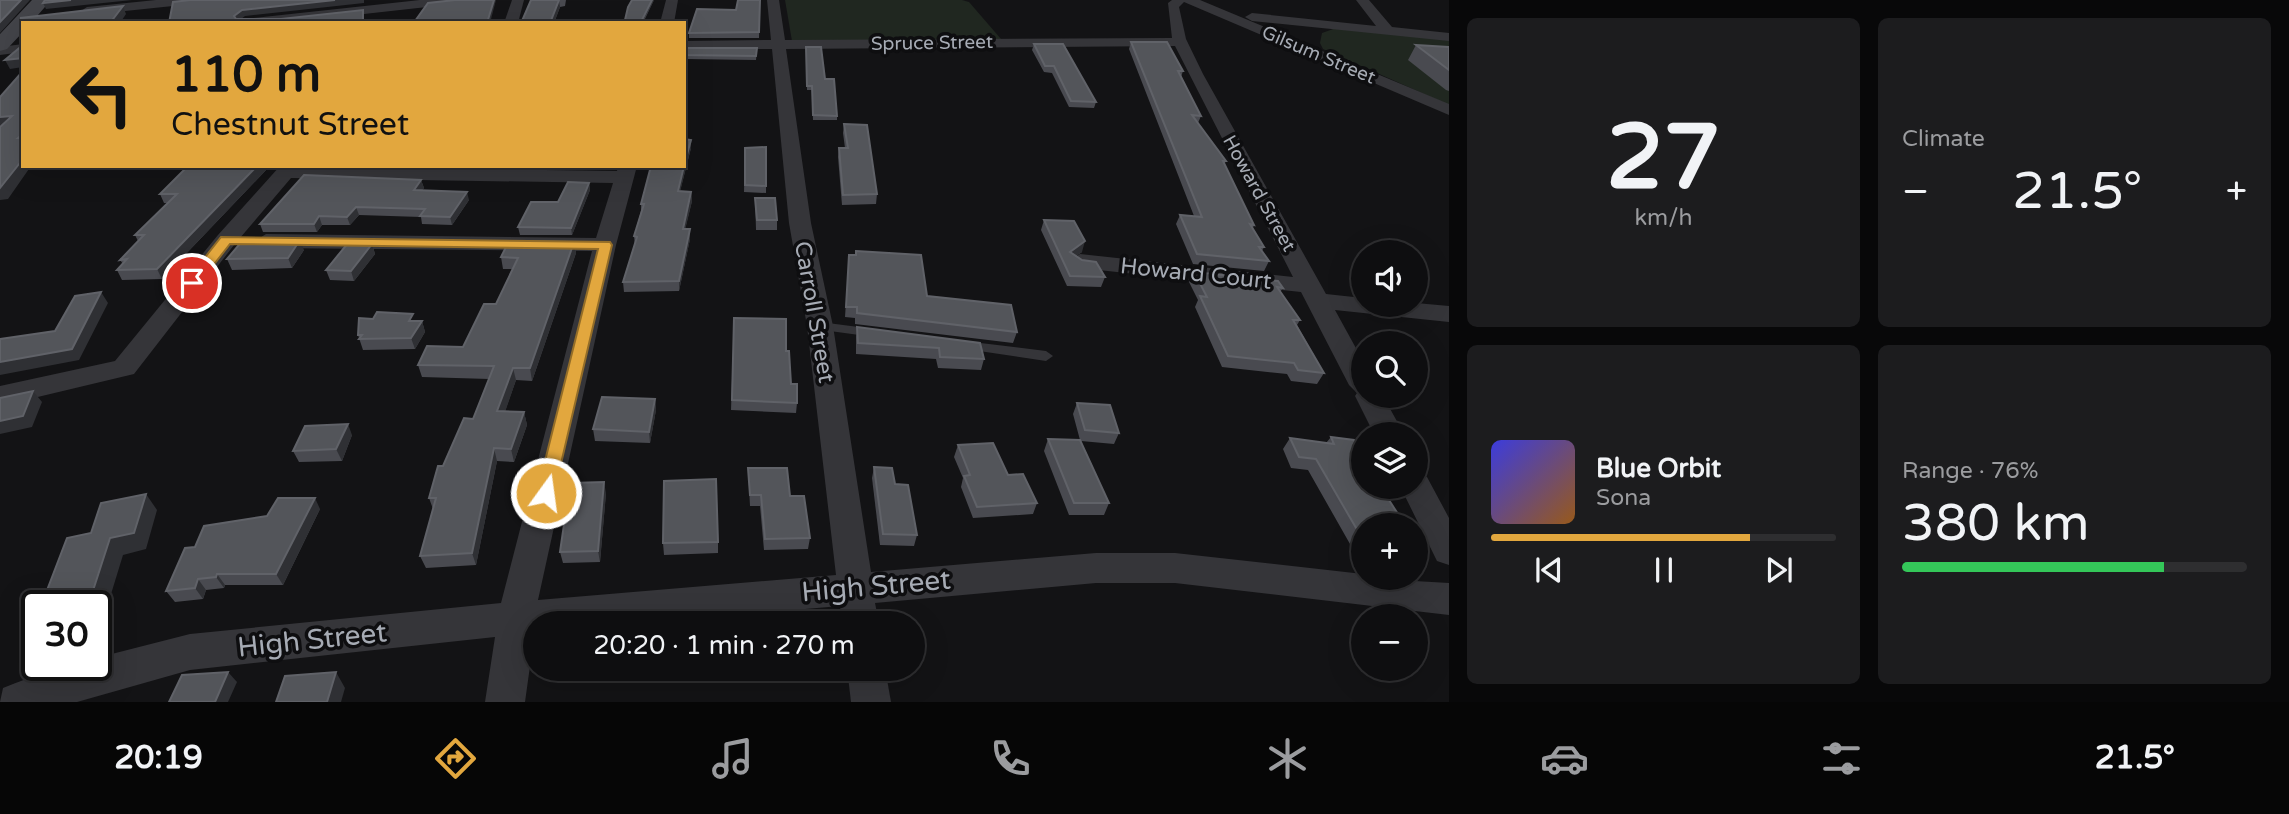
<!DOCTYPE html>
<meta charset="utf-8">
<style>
body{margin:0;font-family:"Varela Round",sans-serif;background:#1c1c1e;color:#f1f3f6;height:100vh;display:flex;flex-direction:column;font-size:26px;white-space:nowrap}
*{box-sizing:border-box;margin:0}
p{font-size:23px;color:#9b9c9f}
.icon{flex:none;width:38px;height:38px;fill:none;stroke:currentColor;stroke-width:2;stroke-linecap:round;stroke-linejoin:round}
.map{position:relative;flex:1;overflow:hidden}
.panel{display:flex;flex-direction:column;gap:18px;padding:18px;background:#080809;width:840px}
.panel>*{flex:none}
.banner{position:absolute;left:21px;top:21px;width:665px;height:147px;border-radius:0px;box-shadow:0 7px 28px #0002,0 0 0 2px #2e2e30;background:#e2a73e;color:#111;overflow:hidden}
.controls{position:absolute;left:1351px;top:240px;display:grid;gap:14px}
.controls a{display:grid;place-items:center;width:77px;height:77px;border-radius:50%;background:#0e0e10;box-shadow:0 7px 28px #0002,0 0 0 2px #2e2e30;font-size:35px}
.speed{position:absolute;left:21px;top:590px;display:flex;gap:14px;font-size:35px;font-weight:700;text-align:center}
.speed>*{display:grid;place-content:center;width:91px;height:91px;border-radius:50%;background:#0e0e10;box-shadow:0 7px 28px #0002,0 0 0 2px #2e2e30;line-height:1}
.speed .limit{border:4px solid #111;border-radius:10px;background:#fff;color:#111}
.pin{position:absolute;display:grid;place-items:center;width:60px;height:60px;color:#fff;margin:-30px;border:4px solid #fff;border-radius:50%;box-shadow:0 2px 7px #0007}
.me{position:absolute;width:77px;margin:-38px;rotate:14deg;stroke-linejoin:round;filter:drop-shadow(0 0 5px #0008)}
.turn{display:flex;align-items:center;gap:24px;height:147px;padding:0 35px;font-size:32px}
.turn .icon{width:91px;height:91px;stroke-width:2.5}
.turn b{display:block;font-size:49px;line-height:60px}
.big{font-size:52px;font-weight:600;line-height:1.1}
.panel .tile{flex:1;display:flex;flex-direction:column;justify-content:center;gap:10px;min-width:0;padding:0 24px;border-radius:10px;background:#1c1c1e}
.panel .dial{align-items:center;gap:0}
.dial b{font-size:91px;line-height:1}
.song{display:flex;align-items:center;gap:21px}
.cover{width:84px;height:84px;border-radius:10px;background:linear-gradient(135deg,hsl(240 70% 55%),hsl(30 70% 35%))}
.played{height:7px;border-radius:4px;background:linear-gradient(90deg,#e2a73e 75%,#2e2e30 75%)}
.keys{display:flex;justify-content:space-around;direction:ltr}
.heat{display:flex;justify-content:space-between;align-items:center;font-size:38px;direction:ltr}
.charge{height:10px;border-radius:5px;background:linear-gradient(90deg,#34c759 76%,#2e2e30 0)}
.panel .tiles{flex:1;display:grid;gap:18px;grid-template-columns:repeat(2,1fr)}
.trip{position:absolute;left:523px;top:611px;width:402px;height:70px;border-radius:35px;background:#0e0e10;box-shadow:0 7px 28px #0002,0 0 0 2px #2e2e30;font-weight:600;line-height:70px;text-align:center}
.menu{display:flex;height:112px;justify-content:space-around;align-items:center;background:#060606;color:#9b9c9f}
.menu .icon{width:49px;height:49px}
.menu .selected{color:#e2a73e}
.menu b{font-size:32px;color:#f1f3f6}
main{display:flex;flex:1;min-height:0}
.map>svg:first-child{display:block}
.green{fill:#202720}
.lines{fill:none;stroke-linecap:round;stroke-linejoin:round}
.lane{fill:#353539;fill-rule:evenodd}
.street{fill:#353539;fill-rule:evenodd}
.secondary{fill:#434449;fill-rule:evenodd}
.wall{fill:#494a50}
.shaded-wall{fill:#2f3034}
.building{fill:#53555a;stroke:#606268;stroke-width:2}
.route{fill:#e2a73e;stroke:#936d28;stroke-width:2}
.labels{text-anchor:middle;stroke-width:7;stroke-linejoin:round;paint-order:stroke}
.far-street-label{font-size:19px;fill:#a6abb4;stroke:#0e0e10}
.street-label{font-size:23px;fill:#a6abb4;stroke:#0e0e10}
.near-street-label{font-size:28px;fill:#a6abb4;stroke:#0e0e10}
</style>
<main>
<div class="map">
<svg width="1449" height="702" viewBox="0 0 1449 702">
<rect width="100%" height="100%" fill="#131315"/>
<!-- green -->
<g class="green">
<path d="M785,0H962L969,2L1001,39L792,41Z"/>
<path d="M1336,28L1449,38V105L1323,49L1320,43L1322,33Z"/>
</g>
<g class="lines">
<!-- lane -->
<g class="lane">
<path d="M820,322L874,329L881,333L874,337L815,329L813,326L815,323Z"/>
<path d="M964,341L1046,351L1053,356L1046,361L959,348L957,345L959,342Z"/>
</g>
<!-- street -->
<g class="street">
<path d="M156,0H198L192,4L87,15L81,11L87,7Z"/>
<path d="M420,0H460L454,4L283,23H239L245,19Z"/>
<path d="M512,0H524L518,23H504Z"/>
<path d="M666,0H678L674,23H660Z"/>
<path d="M767,0H779L785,40L1172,38L1168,3L1172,0H1200L1449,104V115L1184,2L1179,7L1186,39L1203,74L1326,294L1363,298V304L1416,303L1449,306V322L1335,310L1363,361V396H1383L1404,434H1374L1355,396L1357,393L1349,385L1301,292L1080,268L1069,261L1080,254L1293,277L1175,46L786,49L811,223L833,326L871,572L1096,553H1175L1363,574V578L1449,583V615L1175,583H1096L875,603L879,623H841L840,606L646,623H536L525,702H485L495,637L190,670L77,702H0L3,688C33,676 64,665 96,665V658L190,634L501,603L592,251L266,248L255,241L266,234L596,238L613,183L291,178L234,245L134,374L0,406V386L115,361L218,235L280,166L617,171L618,166H637L616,245L538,600L836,575L807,326L789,223L772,49H684V41L771,40Z"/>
<path d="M1356,0H1369L1392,27L1449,33V41L1252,21L1245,17L1252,13L1376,26Z"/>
<path d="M23,44V52L0,55V47Z"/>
<path d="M1416,474L1427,477L1449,518V565L1437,561L1400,486H1416Z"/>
<path d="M847,668H885L891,702H851Z"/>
</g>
<!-- secondary -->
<path class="secondary" d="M32,0H51L31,23H23V32L7,49L0,51V34Z"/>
</g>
<!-- wall -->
<g class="wall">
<path d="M531,0H566L565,6L560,7L554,23H515L522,21Z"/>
<path d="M654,0L643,23H626L625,20Z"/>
<path d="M760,0L759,38H689V33L736,10Z"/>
<path d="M1131,42L1183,71L1181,77L1201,116L1198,123L1226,161L1224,165L1254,225L1253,228L1264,247L1262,251L1269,261L1264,271L1193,264L1176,224L1180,215L1194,216L1129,49Z"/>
<path d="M1034,44L1096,102L1094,108L1069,107L1052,73L1044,72L1032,50Z"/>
<path d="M1416,45L1449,47V91L1446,90L1408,60Z"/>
<path d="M806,47L825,79L837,116V120H813L812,90H807Z"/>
<path d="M757,48L756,60L684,59V49Z"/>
<path d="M844,124L877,194L876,204L842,205L838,157L839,148H845L843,133Z"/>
<path d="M766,147V193L744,192L745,148Z"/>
<path d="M691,148L680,191L691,192L692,201L685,229H690V239L679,291L624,292L623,282L635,246L634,236L641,211V204Z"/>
<path d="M188,166H267L268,168L162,279L122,280L117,270L123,264L120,260L138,241L135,235L168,203H164L160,194Z"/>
<path d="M421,180L424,188L422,190L469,200L452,225L422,224L421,217L359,215L350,225H322L317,232H263L260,224Z"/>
<path d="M589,183L590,190L572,235H520L518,227Z"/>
<path d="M755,198L777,220V230H756Z"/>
<path d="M1044,220L1082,252L1076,256L1105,277L1101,287L1067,286L1041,230Z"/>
<path d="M574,242L576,253L532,381L516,380L505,411L524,412L527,425L514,462L497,461L476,565L426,568L420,556L433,509L429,498L443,466L473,419L489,379L422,377L418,365L463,347L496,304L512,269H503L501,257Z"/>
<path d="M372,244L375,254L354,281L330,280L326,270Z"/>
<path d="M304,250L292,268L232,270L227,259Z"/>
<path d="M856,251L927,296L1017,332L1013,343L855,324V318L845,317L849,255H855Z"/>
<path d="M1194,272L1283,288L1280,292L1300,320L1297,325L1324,373L1317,384L1291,381L1287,374L1222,367L1195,307L1198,300L1189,282Z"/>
<path d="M734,318L786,351L791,384L797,403L796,413L731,410Z"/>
<path d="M415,321H422L425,332L415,349L363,350L358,335Z"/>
<path d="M857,327L984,359L981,370L938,368L936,359L856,354V337Z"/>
<path d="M655,399L656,410L650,443L595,441L593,429Z"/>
<path d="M1077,403L1119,433L1114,444L1081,441L1109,503L1104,515H1069L1044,451L1048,439L1080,440L1073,414Z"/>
<path d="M352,435L342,461L299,462L293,451Z"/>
<path d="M1331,437L1354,440L1363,525V545L1350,544L1308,470L1291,468L1283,449L1290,438L1326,443Z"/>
<path d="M958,445L1008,475L1037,503L1033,514L973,518L961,487L963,478L954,457Z"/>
<path d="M874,467L895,484L917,535L914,546L880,545L872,478Z"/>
<path d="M748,468L790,496L810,538L808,549L764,550L760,506H750Z"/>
<path d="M606,493L600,562L563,563L560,552Z"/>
<path d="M320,509L283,585H225L224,588L206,590L203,599L175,602L166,591Z"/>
<path d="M718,542V553L664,555L663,543Z"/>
</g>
<!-- shaded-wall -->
<g class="shaded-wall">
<path d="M21,0H30L0,33V22Z"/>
<path d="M71,0H132L46,9L43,3Z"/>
<path d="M335,0H364V3L245,16L236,23L234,16L242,10Z"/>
<path d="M494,0H496L490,23H487Z"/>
<path d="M559,0L560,7L554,23H550Z"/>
<path d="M652,0H654L642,23V20Z"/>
<path d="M123,6L126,14L120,23H110Z"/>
<path d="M23,58V67L10,69L5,60Z"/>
<path d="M12,116L0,127V117Z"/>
<path d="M691,140V148L678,200V191Z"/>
<path d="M23,159V166H31L8,199L0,200V188Z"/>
<path d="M257,166H267L268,168L162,279L157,269Z"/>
<path d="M421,180L424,188L416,198L414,190Z"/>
<path d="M589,183L590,190L572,235L571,228Z"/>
<path d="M467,192L469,200L452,225L450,217Z"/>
<path d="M691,192L692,201L683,239V229Z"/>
<path d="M356,207L359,215L350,225L347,217Z"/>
<path d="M319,216L322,225L317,232L314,224Z"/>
<path d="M690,229V239L679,291V281Z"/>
<path d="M300,240L304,250L292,268L288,258Z"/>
<path d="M1085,241L1082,252L1067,262L1070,252Z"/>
<path d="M574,242L576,253L532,381L530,368Z"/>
<path d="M372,244L375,254L354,281L351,271Z"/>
<path d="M101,292L108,303L79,360L0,375V362L72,349Z"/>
<path d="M422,321L425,332L415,349L411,338Z"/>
<path d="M513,368L516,380L501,424L497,411Z"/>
<path d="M33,391L42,402L32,427L0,434V421Z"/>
<path d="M655,399L656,410L650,443L649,432Z"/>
<path d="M524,412L527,425L514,462L511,449Z"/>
<path d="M348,424L352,435L342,461L336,449Z"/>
<path d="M494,448L497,461L476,565L472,553Z"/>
<path d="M604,482L606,493L600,562L598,551Z"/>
<path d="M146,494L157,510L146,549L123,555L100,630L96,631V606H88L110,538Z"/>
<path d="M315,498L320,509L283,585L276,574Z"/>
<path d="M217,574L225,585L224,588L216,577Z"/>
<path d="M198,579L206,590L203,599L195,588Z"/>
<path d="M228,672L237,682L228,702H215Z"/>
<path d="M336,672L345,688L341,702H327Z"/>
</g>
<!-- building -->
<g class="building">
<path d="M0,0H21L0,22Z"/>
<path d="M45,0H71L43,3Z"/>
<path d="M190,0H335L242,10L234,16L236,19H281L363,10V22L415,21L428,3L455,0H494L487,23H169L173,2Z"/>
<path d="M531,0H559L550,23H515L516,22L522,21Z"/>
<path d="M632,0H652L642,20H625L628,7Z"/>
<path d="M738,0H760L759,32L689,33L697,9L736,10Z"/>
<path d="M123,6L110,23H23V25H21V18Z"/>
<path d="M1131,42H1167L1183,71H1178L1201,116L1192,115L1226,161H1223L1254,225L1250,224L1264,247H1259L1269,261L1197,254L1180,215L1202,217Z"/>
<path d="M1034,44H1063L1096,102L1071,101L1054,66H1045Z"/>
<path d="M23,45V58L5,60Z"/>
<path d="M1416,45L1449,47V70Z"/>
<path d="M806,47H821L825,79H834L837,116L813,115L812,86H807Z"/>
<path d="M685,48H757L756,56L684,55Z"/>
<path d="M23,71V134L18,138H23V159L0,188V127L12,116L0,117V97Z"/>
<path d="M844,124L867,125L877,194L843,195L839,148H848Z"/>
<path d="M684,139L691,140L684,165Z"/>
<path d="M766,147V186L745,185V148Z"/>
<path d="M188,166H257L157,269L117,270L127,259L120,260L144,235H135L177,194H160Z"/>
<path d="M651,166H684L678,191L691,192L683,229H690L679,281L623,282L637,237L634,236L644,204H641Z"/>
<path d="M304,175L421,180L414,190L467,192L450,217L420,216L425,209L356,207L347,217L319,216L314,224H260Z"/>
<path d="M568,182L589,183L571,228L518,227L531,202H558Z"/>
<path d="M755,198H775L777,220H757Z"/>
<path d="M1044,220L1074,221L1085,241L1070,252L1082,260L1096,262L1105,277L1070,276Z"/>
<path d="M243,240H300L288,258L227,259Z"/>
<path d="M509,241L574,242L530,368H513L497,411L524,412L511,449L494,448L472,553L420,556L436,498H429L438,466H443L464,418L473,419L494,366L418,365L427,346L463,347L484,304H496L518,258L501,257Z"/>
<path d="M348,243L372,244L351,271L326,270Z"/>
<path d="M856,251L921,255L927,296L1011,305L1017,332L857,313V307H846L849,255H856Z"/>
<path d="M1194,272L1278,281L1283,288L1277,287L1300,320H1293L1324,373L1298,370L1294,363L1228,356L1200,296L1207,297Z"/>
<path d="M101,292L72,349L0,362V339L55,331L75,296Z"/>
<path d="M377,312L413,314L409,321H422L411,338L359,339L362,335H358L359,318L373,319Z"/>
<path d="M734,318L786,319V351H789L791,384H797V403L732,400Z"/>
<path d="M857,327L980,343L984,359L940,357L939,348L858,343Z"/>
<path d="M33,391L23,416L0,421V398Z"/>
<path d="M602,397L655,399L649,432L593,429Z"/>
<path d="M1077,403L1110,405L1119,433L1085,430Z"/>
<path d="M348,424L336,449L293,451L305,426Z"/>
<path d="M1331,437L1354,440L1363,458V486H1380L1405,525H1363V533H1359L1316,459L1299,457L1290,438L1334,444Z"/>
<path d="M1048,439L1080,440L1109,503H1074Z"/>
<path d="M993,443L1008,475L1023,474L1037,503L977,507L964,476L970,475L958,445Z"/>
<path d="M874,467L892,468L895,484L908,485L917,535L883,534Z"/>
<path d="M748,468H787L790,496H804L810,538L765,539L761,495H750Z"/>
<path d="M716,479L718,542L663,543L664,481Z"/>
<path d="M604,482L598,551L560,552L570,483Z"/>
<path d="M146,494L134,533L110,538L88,606H41L67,538L91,533L101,503Z"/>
<path d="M278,498H315L276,574H217L216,577L198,579L195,588L166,591L185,548L195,547L204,526L267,516Z"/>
<path d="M37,616V626L33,627Z"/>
<path d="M228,672L215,702H169L182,675Z"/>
<path d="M336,672L327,702H276L285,676Z"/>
</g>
<!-- route -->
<path class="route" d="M221,237L610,242L612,245L553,498H539L537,493L598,249L230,244L197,286H187V280Z"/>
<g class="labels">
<!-- far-street labels -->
<g class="far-street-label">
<text transform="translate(932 42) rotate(-1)" y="7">Spruce Street</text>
<text transform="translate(1319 54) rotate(23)" y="7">Gilsum Street</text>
<text transform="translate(1260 193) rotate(61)" y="7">Howard Street</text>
</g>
<!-- street labels -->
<g class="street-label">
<text transform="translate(1196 273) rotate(6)" y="8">Howard Court</text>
<text transform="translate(815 312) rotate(80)" y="8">Carroll Street</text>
</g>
<!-- near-street labels -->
<g class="near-street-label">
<text transform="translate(876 585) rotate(-5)" y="10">High Street</text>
<text transform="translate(312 639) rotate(-6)" y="10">High Street</text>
</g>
</g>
</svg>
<div class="controls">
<a><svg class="icon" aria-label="sound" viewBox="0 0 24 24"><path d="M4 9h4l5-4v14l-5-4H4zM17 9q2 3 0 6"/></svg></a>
<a><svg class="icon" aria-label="search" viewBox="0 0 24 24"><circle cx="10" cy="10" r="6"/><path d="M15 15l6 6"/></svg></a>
<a><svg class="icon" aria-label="layers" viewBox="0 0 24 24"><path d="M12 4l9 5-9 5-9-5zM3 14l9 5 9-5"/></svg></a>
<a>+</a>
<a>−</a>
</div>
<div class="speed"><div class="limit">30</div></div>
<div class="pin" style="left:192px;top:283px;background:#d93025"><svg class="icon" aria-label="arrive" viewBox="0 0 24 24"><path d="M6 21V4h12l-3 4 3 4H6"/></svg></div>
<svg class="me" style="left:546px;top:493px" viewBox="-20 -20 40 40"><circle r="17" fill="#e2a73e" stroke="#fff" stroke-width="3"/><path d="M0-11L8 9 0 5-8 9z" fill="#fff"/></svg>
<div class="trip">20:20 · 1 min · 270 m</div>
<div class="banner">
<div class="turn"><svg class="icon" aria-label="left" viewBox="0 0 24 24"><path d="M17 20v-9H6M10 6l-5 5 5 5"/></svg><div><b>110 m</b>Chestnut Street</div></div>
</div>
</div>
<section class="panel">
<div class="tiles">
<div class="tile dial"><b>27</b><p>km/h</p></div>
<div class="tile"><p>Climate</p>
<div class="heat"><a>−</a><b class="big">21.5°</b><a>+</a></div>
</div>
<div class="tile">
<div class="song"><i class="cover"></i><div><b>Blue Orbit</b><p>Sona</p></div></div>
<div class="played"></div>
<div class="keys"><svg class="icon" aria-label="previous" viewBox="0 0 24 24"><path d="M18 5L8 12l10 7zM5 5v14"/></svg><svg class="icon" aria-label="pause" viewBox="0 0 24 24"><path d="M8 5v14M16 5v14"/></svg><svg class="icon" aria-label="next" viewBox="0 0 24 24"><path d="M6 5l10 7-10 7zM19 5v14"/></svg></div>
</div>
<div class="tile"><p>Range · 76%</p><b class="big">380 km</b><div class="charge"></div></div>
</div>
</section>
</main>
<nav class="menu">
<b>20:19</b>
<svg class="icon selected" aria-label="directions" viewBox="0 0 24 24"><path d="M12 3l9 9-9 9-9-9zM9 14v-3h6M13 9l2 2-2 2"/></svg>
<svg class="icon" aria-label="music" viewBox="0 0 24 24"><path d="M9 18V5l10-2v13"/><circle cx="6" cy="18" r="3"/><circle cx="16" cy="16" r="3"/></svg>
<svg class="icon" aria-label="phone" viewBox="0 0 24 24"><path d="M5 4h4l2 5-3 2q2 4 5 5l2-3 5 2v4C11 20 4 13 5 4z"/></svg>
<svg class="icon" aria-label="climate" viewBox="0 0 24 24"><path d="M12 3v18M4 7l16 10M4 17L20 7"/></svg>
<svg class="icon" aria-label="car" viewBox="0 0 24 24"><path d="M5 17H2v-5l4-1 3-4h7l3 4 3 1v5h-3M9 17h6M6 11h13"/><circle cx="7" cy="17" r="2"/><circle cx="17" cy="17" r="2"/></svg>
<svg class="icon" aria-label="filters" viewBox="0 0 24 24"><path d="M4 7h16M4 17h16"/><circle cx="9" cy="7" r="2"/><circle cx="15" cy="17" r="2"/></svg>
<b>21.5°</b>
</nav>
